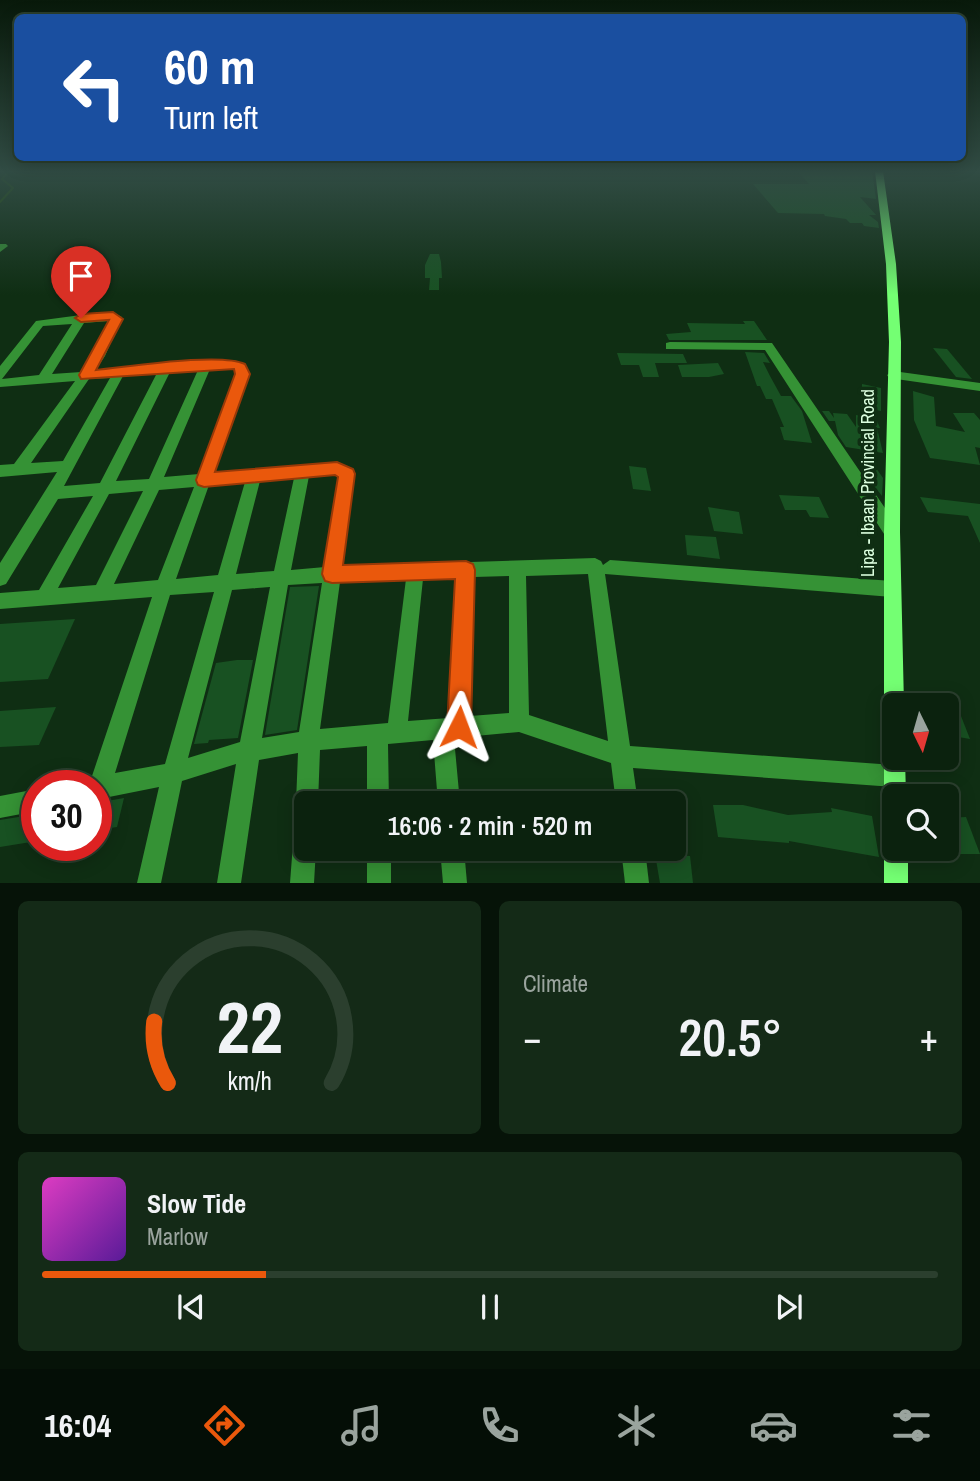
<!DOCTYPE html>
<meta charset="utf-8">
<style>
body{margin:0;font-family:"Archivo Narrow",sans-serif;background:#142a17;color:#f1f3f6;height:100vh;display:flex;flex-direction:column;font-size:26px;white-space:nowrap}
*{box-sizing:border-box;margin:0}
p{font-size:23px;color:#9aa49e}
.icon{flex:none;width:38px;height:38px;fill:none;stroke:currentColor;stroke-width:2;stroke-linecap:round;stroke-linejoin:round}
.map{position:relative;height:883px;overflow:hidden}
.side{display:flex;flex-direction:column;gap:18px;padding:18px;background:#061308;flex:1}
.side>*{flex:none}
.top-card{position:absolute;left:14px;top:14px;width:952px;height:147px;border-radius:10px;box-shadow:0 4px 18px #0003,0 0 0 2px #2b3f2e;background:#1a4fa0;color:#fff;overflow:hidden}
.needle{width:46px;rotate:175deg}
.tools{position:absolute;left:882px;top:693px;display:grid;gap:14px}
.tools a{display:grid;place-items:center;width:77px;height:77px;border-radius:10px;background:#0b220e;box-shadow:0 4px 18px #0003,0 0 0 2px #2b3f2e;font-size:35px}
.speed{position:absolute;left:21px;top:770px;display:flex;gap:14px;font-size:35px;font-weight:700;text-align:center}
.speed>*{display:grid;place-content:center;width:91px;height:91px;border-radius:50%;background:#0b220e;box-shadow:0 4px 18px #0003,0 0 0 2px #2b3f2e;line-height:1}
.speed .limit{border:10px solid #d22;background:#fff;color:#111}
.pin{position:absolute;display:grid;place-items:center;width:60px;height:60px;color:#fff;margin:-72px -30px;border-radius:50% 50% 50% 0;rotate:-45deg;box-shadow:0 0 7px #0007}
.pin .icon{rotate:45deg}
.me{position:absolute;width:77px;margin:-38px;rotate:3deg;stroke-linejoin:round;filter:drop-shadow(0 0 5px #0008)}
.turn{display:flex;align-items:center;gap:24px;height:147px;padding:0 35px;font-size:32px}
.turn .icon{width:91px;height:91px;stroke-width:2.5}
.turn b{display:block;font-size:49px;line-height:60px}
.big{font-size:52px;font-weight:600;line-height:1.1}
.side .widget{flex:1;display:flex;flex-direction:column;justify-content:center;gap:10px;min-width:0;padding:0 24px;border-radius:10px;background:#142a17}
.side .dial{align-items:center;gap:0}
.dial svg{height:182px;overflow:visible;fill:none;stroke:#2b3f2e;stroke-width:7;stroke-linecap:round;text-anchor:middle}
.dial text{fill:#f1f3f6;stroke:none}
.song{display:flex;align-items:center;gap:21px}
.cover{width:84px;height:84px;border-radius:10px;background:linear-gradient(135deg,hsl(310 70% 55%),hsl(270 70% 35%))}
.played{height:7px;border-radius:4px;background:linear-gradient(90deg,#ea580c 25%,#2b3f2e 25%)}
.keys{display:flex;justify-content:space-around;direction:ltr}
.heat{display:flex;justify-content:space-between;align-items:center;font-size:38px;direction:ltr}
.side .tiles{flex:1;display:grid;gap:18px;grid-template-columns:1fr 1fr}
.widget:last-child{grid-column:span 2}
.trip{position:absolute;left:294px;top:791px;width:392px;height:70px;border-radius:10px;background:#0b220e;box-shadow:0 4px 18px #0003,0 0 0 2px #2b3f2e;font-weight:600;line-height:70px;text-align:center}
.tab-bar{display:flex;height:112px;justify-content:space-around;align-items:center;background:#040e06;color:#9aa49e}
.tab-bar .icon{width:49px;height:49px}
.tab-bar .current{color:#ea580c}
.tab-bar b{font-size:32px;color:#f1f3f6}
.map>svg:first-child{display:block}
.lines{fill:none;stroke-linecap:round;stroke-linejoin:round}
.stream{stroke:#235105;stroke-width:2}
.building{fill:#185122}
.street{fill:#359235;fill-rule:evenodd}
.secondary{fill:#74ff73;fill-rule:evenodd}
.route{fill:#ea580c;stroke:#983908;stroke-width:2}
.labels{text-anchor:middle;stroke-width:7;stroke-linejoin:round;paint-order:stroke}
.street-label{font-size:18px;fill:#dcffdf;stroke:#0f2e13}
</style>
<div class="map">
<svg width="980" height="883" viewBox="0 0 980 883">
<rect width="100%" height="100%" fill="#0f2e13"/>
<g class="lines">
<!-- stream -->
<path class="stream" d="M0,202L13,188L2,179L9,171"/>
</g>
<!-- building -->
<g class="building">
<path d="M872,171L876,199L860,197L876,215H869L878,222L879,228L864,226L862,223H850L846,219L825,216L824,214L778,213L753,184H809L798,172Z"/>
<path d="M430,254H439L441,262L442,278H439V290H429L430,278H425V265Z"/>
<path d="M743,321H754L767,340H669L666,334L691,332L687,323L745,324Z"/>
<path d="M933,348L947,349L972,379L956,377Z"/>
<path d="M745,352L764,353L770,363L763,362L770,376L781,396H791L802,411L812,443L784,440L780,427H784L772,399H766L760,386H757Z"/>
<path d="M617,353L683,354L687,363H655L659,377H643L639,365H621Z"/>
<path d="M718,363L724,374L709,377H682L678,365Z"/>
<path d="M862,384L881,388V411L872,409L880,428H877L883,453L846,447L838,435L835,421H829L822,411H829L834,418L833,413L847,414L856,427V415L861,416Z"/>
<path d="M913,391L934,397L936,426L965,432L953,413H974L980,420V448L975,447L980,465L930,458L914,420Z"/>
<path d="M629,466L646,468L651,491L633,489Z"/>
<path d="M876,468L883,478L882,496L861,469Z"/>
<path d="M779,495L819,497L829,518L810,517L806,510H785Z"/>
<path d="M920,497L980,504V543L968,516L928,512Z"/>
<path d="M708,507L739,512L743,534L714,531Z"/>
<path d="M685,535L716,537L720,559L687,555Z"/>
<path d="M319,586L297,730L265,735L290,587Z"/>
<path d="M75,619L48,679L0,682V624Z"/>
<path d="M237,660H253L238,738L209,740L208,743L194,744L216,663Z"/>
<path d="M56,707L39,745L0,747V711Z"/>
<path d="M959,711L970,739L947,735V712Z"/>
<path d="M124,798L117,827L96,830V803Z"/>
<path d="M713,805H743L788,815L832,812L831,808L872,816L879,857L789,841V843L718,837Z"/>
<path d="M37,814V841L0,847V820Z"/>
<path d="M966,817L980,854H947V818Z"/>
<path d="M655,854L690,856L693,883H660Z"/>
</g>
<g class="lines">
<!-- street -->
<g class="street">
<path d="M0,244H6L8,246L0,252Z"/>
<path d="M116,314L122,317L105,356L95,371L234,360L247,367L249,374L214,473L337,463L352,470L354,474L342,566L595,558L601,561L603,565L610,560L892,581L898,583L901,589L898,595L892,597L605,574L630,746L894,765L902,768L905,776L902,784L894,787L633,768L638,803H616L611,763L519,732L454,738L460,803H438L433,740L388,744L389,803H367V746L320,750L318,803H306V849H316L314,883H290L295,817L298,809L296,803L298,753L259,760L241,883H217L236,764L182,781L161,883H137L159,787L99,799H96V786H86L91,779L152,597L0,609V593L39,590L93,496L58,499L6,584L0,586V563L57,472L0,477V465L14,464L75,381L0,387V366L36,321L81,315ZM109,321L93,355L81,372L52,374L84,323ZM72,324L39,375L2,379L43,326ZM232,368L237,374L199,474L164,477L210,369ZM198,370L149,479L116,481L170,372ZM157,373L100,483L64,486L123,376ZM110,378L63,461L31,463L89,379ZM335,475L339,477L325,567L291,570L309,476ZM294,478L274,571L236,574L260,481ZM245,482L218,575L176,579L209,485ZM194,487L158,580L114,584L159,490ZM143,491L96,585L58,588L109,494ZM588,574L608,741L529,715L526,576ZM509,576V713L470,716L474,577ZM457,578L449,718L408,721L423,579ZM406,579L388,723L320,729L340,582ZM322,583L299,732L262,738L288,585ZM270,587L240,742L188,758L232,590ZM214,592L165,764L115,773L170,595Z"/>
<path d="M670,342L772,343L898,527L900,532L898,537L892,539L886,537L765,350L666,349V343Z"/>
<path d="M893,371L980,383V391L889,378L887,375Z"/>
<path d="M37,789V811L0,818V796Z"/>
<rect x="367" y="849" width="24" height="34"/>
<path d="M440,849H464L467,883H443Z"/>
<path d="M621,849H645L649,883H625Z"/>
</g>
<!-- secondary -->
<g class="secondary">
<path d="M875,171H883L896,264L901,342L900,532L904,705H894V758H905L906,796H894V807L887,804L884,796V532L889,342L886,264Z"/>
<path d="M894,838V849H908V883H884V849L888,841Z"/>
</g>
</g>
<!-- sky -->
<linearGradient id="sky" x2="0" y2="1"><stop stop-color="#08190a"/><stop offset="0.58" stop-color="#314c44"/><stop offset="1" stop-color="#314c44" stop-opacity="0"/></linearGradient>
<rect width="980" height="295" fill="url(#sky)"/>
<!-- route -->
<path class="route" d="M113,312L123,319L96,370C128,367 220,352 245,364L250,374L215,472L337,462L353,469L355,474L343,565L466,561L473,564L475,570L471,727L467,735L459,739L451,735L447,727L455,579L332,583L325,581L322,574L338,477L335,475L204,487L198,485L196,480L235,374L234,369L81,379L79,375L109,320L81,322L75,318L81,314Z"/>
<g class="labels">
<!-- street labels -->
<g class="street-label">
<text transform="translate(868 483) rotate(-90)" y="6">Lipa - Ibaan Provincial Road</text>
</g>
</g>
</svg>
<div class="tools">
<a><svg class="needle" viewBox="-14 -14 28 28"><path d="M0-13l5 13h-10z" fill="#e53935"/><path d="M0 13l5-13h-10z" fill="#9aa49e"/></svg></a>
<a><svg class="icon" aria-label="search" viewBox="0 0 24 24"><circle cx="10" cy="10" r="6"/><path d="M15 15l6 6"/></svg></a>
</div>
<div class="speed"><div class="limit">30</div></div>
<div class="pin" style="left:81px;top:318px;background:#d93025"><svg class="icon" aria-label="arrive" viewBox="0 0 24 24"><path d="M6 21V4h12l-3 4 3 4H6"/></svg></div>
<svg class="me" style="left:459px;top:727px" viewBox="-20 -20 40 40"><path d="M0-17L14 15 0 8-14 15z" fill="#ea580c" stroke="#fff" stroke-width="4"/></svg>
<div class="trip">16:06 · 2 min · 520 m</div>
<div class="top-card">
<div class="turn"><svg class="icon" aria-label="left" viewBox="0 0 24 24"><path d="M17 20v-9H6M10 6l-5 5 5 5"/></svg><div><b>60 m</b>Turn left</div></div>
</div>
</div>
<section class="side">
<div class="tiles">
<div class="widget dial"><svg viewBox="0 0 100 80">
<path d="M14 69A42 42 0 1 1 86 69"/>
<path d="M14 69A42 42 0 0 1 8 42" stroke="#ea580c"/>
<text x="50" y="56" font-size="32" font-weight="700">22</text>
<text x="50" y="72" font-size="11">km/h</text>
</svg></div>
<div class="widget"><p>Climate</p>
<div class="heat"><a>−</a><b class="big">20.5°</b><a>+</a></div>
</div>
<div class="widget">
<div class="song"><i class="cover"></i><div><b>Slow Tide</b><p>Marlow</p></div></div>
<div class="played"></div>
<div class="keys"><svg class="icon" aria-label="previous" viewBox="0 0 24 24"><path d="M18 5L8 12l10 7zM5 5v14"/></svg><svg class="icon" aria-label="pause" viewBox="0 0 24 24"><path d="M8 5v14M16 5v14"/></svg><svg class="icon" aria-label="next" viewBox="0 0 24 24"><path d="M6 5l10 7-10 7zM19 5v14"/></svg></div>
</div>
</div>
</section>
<nav class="tab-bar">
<b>16:04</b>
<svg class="icon current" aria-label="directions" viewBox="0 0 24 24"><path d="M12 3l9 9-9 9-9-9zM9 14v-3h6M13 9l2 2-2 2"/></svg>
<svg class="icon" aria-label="music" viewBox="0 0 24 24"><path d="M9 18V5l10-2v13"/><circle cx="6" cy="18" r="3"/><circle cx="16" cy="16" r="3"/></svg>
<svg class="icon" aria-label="phone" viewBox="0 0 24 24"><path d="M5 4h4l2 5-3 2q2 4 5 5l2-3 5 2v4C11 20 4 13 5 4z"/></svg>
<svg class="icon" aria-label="climate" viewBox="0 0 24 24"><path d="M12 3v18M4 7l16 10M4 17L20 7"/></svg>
<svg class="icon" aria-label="car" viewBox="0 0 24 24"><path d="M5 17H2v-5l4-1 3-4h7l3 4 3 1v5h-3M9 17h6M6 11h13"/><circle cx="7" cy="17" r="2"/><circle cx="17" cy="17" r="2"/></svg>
<svg class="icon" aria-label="filters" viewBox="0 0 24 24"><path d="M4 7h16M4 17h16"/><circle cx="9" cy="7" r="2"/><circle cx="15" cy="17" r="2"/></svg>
</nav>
